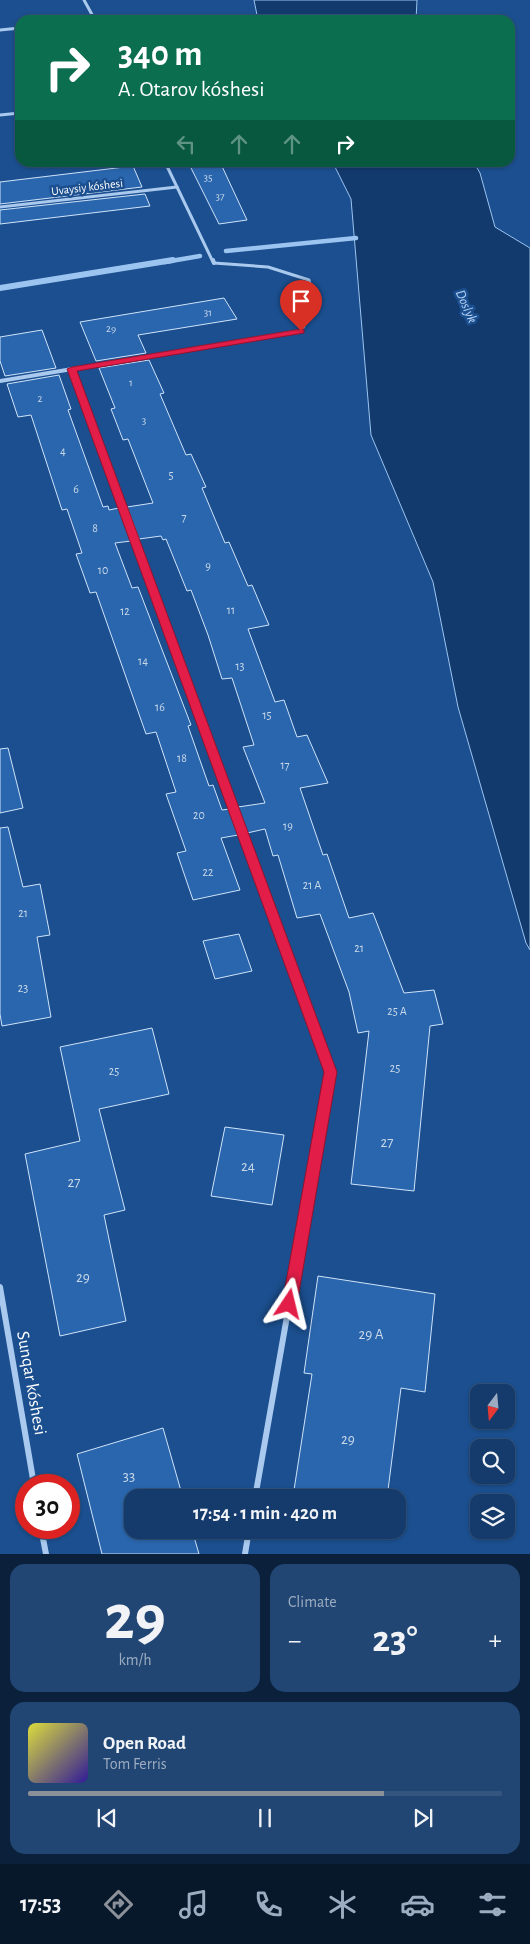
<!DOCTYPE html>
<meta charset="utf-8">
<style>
body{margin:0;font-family:"Alegreya Sans",sans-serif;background:#214673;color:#f1f3f6;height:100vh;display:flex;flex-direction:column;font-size:19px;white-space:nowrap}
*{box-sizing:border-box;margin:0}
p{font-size:16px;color:#9dadc1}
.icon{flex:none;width:28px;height:28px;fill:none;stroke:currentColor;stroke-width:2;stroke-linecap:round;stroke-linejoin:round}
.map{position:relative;height:1554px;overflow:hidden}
.side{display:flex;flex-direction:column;gap:10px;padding:10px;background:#0b203b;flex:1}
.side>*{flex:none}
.banner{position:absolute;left:15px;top:15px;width:500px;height:152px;border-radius:15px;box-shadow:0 1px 4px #0004,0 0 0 1px #33557e;background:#0b6e4f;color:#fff;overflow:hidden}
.needle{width:32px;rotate:196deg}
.controls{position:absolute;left:470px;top:1384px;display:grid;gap:10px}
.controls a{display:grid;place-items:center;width:45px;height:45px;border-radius:10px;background:#143b6b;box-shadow:0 1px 4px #0004,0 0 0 1px #33557e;font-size:25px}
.speed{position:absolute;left:15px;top:1474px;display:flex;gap:10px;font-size:25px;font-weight:700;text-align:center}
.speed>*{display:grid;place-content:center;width:65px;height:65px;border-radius:50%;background:#143b6b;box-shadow:0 1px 4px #0004,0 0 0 1px #33557e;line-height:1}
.speed .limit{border:8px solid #d22;background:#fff;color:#111}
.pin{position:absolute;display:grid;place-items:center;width:42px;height:42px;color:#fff;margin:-51px -21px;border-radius:50% 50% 50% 0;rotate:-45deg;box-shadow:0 0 5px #0007}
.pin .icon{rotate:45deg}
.me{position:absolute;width:55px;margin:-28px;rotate:10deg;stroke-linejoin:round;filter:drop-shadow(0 0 4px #0008)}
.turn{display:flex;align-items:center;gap:18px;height:105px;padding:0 20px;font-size:22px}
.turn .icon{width:65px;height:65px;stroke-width:2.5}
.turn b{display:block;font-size:35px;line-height:42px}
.lanes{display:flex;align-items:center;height:48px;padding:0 20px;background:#0003;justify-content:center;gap:25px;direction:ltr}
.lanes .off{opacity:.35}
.big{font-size:38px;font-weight:700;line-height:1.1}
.side .widget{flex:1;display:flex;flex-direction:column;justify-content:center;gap:8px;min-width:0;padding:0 18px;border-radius:15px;background:#214673}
.side .dial{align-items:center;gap:0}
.dial b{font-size:65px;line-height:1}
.song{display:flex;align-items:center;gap:15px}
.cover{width:60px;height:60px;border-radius:8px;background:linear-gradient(135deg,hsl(60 70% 55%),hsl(250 70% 35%))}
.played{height:5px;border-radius:2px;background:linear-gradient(90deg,#8c9099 75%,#33557e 75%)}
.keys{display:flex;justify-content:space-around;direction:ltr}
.heat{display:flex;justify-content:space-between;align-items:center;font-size:28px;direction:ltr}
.side .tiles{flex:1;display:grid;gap:10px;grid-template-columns:1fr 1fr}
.widget:last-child{grid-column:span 2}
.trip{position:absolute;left:124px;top:1489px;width:282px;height:50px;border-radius:15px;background:#143b6b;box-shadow:0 1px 4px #0004,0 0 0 1px #33557e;font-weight:700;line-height:50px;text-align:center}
.tabs{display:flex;height:80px;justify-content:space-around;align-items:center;background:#08182b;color:#9dadc1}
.tabs .icon{width:35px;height:35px}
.tabs .active{color:#8c9099}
.tabs b{font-size:22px;color:#f1f3f6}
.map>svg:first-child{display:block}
.water{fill:#123a6d;stroke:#9cc4f0}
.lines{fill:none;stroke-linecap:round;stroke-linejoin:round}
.stream-far1{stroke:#9cc4f0;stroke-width:4.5}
.stream{stroke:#9cc4f0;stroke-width:6}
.building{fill:#2a66ad;stroke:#cfe3fa}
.lane{stroke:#a9c9ee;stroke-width:3}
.street-far3{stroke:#a9c9ee;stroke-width:3}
.street-far2{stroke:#a9c9ee;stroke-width:4}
.street-far1{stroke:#a9c9ee;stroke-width:5}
.street{stroke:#a9c9ee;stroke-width:6}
.route{fill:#e11d48;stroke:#92132f}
.labels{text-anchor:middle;stroke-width:5;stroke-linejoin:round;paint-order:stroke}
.far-number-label{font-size:11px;fill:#cad9ea}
.far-street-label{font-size:12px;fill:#fff;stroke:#1b4f8f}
.number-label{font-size:12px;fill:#cad9ea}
.far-water-label{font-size:14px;font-style:italic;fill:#b5d3f5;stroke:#1b4f8f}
.near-number-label{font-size:15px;fill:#cad9ea}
.near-street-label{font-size:18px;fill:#fff;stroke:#1b4f8f}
</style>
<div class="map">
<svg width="530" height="1554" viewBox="0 0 530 1554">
<rect width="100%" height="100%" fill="#1b4f8f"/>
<!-- water -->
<g class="water">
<path d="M254,0H417L416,20H258Z"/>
<path d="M333,163H474L480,173L495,227L530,248V950L526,943L458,707L433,582L371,435L351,199Z"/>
</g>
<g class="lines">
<!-- stream-far1 -->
<g class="stream-far1">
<path d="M226,251L356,238"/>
<path d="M165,262L200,256"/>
</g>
<!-- stream -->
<path class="stream" d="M0,288L173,260"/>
</g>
<!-- building -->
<g class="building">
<path d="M188,162H220L247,220L219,224Z"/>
<path d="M133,166L142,187L0,204V182Z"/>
<path d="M145,194L150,206L0,224V210Z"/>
<path d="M224,298L237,319L138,335L146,353L96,361L80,322Z"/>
<path d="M42,330L56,368L5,376L0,361V337Z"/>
<path d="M149,360L164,393L160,394L186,455L191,454L206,487L202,488L225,543L229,542L248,586L252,585L269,625L248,629L275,702L284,700L297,737L307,735L328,783L300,788L323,855L327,854L349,918L373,913L404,993L434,990L443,1024L430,1026L414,1191L351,1184L369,1031L358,1033L349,992L320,914L297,918L278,855L273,856L265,829L247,833L238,807L265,803L243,747L254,745L232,678L222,679L208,635L191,590L187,591L166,539L163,540L161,536L139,539L127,507L153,503L128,439L123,440L111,409L115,408L99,368Z"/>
<path d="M59,375L71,409L68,410L103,507L108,506L109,510L119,508L131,541L115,543L132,588L138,587L191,725L188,726L209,786L213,785L222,810L229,809L238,835L221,838L240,890L193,900L177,853L186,851L166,794L176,792L156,732L146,734L96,592L90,593L76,554L82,553L67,509L62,510L31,415L18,417L7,384Z"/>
<path d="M8,748L23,808L0,813V749Z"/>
<path d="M8,827L23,887L40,884L50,935L37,937L51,1017L2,1026L0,1014V828Z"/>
<path d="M239,934L252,971L215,979L203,941Z"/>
<path d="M152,1028L169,1094L99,1109L125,1210L104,1215L126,1321L60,1336L25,1154L80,1141L60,1047Z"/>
<path d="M225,1127L284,1135L272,1205L211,1196Z"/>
<path d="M318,1276L435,1294L425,1392L401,1388L387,1498H337L294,1490L312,1374L304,1373Z"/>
<path d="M163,1428L183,1498H132V1530H192L199,1554H102L77,1454Z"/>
</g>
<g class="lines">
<!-- lane -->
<path class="lane" d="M214,263L268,267L309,280L315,306L301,331"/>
<!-- street-far3 -->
<g class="street-far3">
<path d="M84,0L95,20"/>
<path d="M0,30L20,28"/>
<path d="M0,115L20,113"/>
<path d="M165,162L213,262"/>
<path d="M0,207L177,187"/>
</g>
<!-- street-far2 -->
<g class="street-far2">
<path d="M213,260L214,263"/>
<path d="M72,369L155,594"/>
<path d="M0,381L301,331"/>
</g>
<!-- street-far1 -->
<path class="street-far1" d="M154,593L310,1017"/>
<!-- street -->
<g class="street">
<path d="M0,1287L34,1485"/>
<path d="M255,1498L330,1072L309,1015"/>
<path d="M41,1528L46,1554"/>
<path d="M245,1554L249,1530"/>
</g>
</g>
<!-- route -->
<path class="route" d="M301,329H304V333L77,371L337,1072L297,1304L294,1309L289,1311L284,1309L282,1304L324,1072L67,369L72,367Z"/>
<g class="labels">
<!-- far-number labels -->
<g class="far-number-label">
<text x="208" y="181">35</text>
<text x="220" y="200">37</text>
<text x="208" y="316">31</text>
<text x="111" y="332">29</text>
<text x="131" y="386">1</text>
<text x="40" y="402">2</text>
<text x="144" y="424">3</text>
</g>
<!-- far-street labels -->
<g class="far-street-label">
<text transform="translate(87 187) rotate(-7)" y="4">Uvaysiy kóshesi</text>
</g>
<!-- number labels -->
<g class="number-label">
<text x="63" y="455">4</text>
<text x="171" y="479">5</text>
<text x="76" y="493">6</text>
<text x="184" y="521">7</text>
<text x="95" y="532">8</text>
<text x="208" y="570">9</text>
<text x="103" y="574">10</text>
<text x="231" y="614">11</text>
<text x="125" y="615">12</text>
<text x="143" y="665">14</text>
<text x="240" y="670">13</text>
<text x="160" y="711">16</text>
<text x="267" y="719">15</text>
<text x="182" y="762">18</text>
<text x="285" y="769">17</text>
<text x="199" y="819">20</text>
<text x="288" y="830">19</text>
<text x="208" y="876">22</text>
<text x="312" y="889">21 А</text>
<text x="23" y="917">21</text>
<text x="359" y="952">21</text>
<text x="23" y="992">23</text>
<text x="397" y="1015">25 А</text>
<text x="395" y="1072">25</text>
<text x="114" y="1075">25</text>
</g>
<!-- far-water labels -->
<g class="far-water-label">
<text transform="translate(467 306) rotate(66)" y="5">Doslyk</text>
</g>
<!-- near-number labels -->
<g class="near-number-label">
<text x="387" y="1147">27</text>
<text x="248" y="1171">24</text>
<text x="74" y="1187">27</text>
<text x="83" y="1282">29</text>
<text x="371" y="1339">29 А</text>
<text x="348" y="1444">29</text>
<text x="129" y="1481">33</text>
</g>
<!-- near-street labels -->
<g class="near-street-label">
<text transform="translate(32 1383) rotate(80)" y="6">Sunqar kóshesi</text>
</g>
</g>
</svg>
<div class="controls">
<a><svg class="needle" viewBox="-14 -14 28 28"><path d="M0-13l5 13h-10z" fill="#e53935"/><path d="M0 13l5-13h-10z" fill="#9dadc1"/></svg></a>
<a><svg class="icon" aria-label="search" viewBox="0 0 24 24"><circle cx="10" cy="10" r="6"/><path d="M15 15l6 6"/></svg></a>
<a><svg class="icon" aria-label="layers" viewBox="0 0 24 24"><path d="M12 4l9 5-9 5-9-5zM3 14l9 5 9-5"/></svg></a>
</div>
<div class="speed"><div class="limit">30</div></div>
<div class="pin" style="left:301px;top:331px;background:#d93025"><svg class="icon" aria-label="arrive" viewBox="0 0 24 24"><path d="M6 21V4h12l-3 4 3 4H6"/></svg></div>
<svg class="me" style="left:289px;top:1304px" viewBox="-20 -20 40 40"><path d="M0-17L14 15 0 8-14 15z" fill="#e11d48" stroke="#fff" stroke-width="4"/></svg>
<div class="trip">17:54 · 1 min · 420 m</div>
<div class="banner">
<div class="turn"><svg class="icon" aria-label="right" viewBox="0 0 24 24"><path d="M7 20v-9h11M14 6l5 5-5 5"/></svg><div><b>340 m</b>A. Otarov kóshesi</div></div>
<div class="lanes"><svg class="icon off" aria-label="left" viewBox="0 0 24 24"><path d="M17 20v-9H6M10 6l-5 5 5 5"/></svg><svg class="icon off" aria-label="ahead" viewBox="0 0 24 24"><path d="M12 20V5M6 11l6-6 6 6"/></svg><svg class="icon off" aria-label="ahead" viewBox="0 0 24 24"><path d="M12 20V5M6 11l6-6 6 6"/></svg><svg class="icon" aria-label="right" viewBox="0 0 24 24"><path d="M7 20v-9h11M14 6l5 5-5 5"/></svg></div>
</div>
</div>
<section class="side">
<div class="tiles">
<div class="widget dial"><b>29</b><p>km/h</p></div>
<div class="widget"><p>Climate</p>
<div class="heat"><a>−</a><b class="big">23°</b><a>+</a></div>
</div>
<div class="widget">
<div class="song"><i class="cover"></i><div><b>Open Road</b><p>Tom Ferris</p></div></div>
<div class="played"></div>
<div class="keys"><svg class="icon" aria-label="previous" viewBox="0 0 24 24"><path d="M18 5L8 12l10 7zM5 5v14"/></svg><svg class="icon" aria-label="pause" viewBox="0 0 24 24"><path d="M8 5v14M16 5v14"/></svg><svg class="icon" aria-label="next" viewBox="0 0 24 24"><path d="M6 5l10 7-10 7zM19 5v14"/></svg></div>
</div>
</div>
</section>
<nav class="tabs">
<b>17:53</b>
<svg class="icon active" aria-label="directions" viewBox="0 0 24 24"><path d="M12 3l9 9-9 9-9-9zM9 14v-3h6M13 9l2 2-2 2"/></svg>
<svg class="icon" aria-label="music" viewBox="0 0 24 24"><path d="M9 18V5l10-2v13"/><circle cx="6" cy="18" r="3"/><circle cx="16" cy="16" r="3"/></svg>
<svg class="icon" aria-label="phone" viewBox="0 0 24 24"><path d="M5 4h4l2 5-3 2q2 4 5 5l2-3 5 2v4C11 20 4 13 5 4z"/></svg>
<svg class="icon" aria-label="climate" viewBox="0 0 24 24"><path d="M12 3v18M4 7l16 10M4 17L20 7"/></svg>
<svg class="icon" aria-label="car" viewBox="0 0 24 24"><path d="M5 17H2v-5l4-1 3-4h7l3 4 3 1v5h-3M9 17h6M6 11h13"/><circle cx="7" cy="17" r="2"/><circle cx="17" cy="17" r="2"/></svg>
<svg class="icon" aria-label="filters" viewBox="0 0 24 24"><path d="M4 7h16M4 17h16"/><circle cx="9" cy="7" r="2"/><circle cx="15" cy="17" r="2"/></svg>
</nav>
